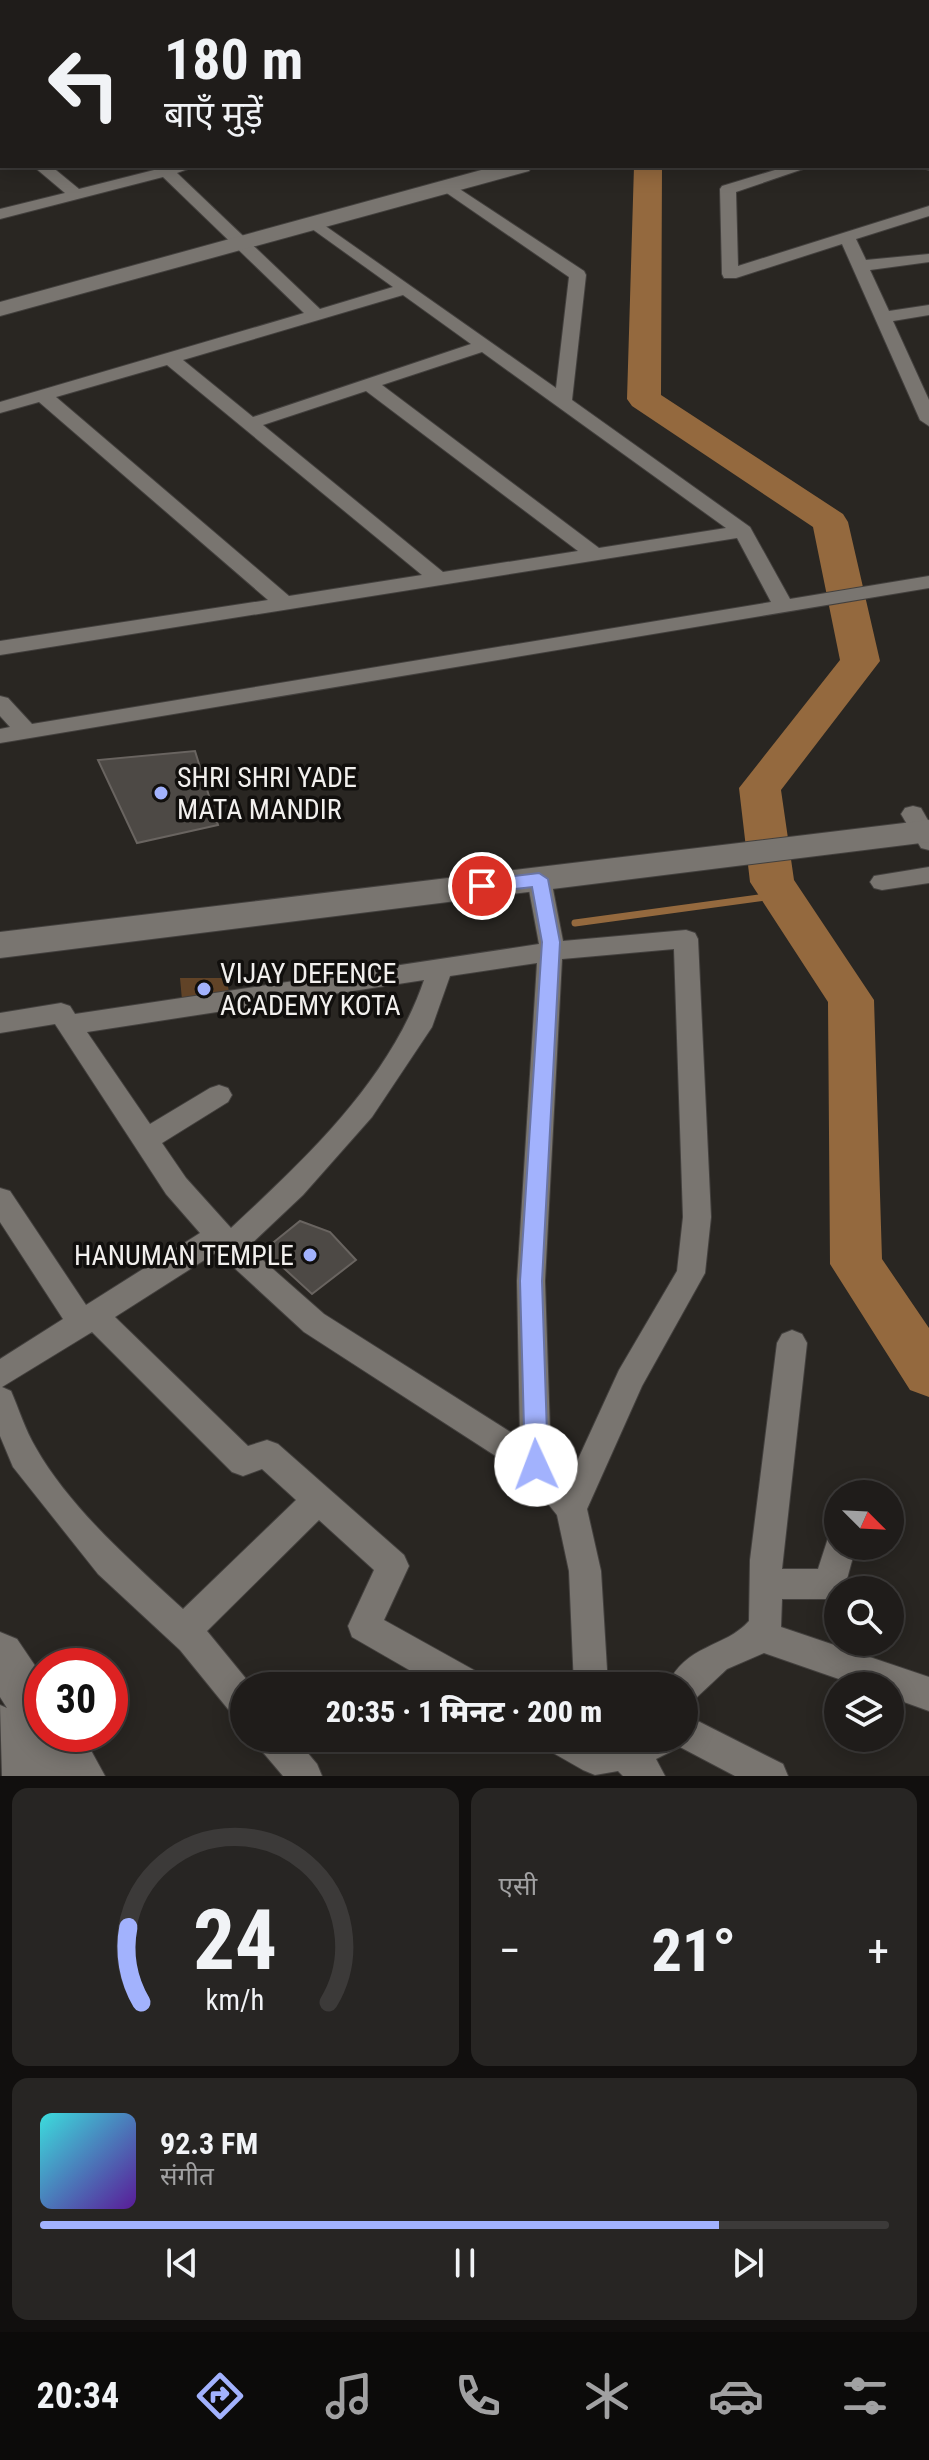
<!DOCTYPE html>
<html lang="hi">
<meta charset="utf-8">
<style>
body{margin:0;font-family:"Roboto Condensed","Noto Sans Devanagari",sans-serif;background:#272523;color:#f1f3f6;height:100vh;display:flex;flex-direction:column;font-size:30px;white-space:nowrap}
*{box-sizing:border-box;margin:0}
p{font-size:26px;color:#a1a1a2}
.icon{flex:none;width:44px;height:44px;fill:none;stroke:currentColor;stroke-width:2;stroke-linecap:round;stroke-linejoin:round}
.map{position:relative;height:1776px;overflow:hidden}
.side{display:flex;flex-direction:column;gap:12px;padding:12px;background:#110f0e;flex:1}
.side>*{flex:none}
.guide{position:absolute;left:0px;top:0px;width:930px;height:168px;box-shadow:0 4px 20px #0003,0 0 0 2px #3c3a39;background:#1f1c1a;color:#f1f3f6;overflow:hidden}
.needle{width:52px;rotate:114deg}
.tools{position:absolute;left:824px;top:1480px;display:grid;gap:16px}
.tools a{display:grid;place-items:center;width:80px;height:80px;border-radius:50%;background:#1f1c1a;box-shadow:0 4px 20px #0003,0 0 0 2px #3c3a39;font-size:40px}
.speed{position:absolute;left:24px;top:1648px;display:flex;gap:16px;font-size:40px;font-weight:700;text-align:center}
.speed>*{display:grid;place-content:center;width:104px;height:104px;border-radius:50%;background:#1f1c1a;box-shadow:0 4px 20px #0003,0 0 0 2px #3c3a39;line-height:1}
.speed .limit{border:12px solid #d22;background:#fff;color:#111}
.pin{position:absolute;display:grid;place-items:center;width:68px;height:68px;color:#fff;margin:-34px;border:4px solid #fff;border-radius:50%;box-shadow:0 2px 8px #0007}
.me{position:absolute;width:88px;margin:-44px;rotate:358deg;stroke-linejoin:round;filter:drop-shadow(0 0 6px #0008)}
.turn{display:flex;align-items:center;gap:28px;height:168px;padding:0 32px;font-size:36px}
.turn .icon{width:104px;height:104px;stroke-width:2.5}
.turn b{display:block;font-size:56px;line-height:68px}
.big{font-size:60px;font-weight:800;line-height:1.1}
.side .card{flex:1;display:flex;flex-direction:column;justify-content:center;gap:12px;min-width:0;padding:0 28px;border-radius:16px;background:#272523}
.side .dial{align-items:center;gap:0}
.dial svg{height:208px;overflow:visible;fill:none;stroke:#3c3a39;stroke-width:7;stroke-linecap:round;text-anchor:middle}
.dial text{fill:#f1f3f6;stroke:none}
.song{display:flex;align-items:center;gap:24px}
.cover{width:96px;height:96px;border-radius:12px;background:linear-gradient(135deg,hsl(180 70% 55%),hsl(270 70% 35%))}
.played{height:8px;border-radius:4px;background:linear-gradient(90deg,#a2b2fd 80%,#3c3a39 80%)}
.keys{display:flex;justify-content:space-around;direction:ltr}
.heat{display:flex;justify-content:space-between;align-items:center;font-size:44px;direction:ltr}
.side .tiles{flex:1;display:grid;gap:12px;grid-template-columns:1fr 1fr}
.card:last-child{grid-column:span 2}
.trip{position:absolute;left:230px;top:1672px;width:468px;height:80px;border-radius:40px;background:#1f1c1a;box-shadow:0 4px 20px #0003,0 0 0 2px #3c3a39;font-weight:800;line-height:80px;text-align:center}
.dock{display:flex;height:128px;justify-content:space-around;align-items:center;background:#0c0b0a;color:#a1a1a2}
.dock .icon{width:56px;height:56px}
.dock .active{color:#a2b2fd}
.dock b{font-size:36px;color:#f1f3f6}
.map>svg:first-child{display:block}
.green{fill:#614327}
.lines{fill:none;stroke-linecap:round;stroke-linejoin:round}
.stream{stroke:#94693e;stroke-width:7}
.river{fill:#94693e;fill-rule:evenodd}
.building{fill:#4d4945;stroke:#696460;stroke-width:2}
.street-casing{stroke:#43403e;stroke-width:2}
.secondary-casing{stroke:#43403e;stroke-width:2}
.street{fill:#797570;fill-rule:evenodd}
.secondary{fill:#797570;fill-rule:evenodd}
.route{fill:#a2b2fd;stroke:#6974a4;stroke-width:2}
.poi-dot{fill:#a2b2fd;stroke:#110f0d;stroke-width:3}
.labels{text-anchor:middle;stroke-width:7;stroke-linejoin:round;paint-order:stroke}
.poi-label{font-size:28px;fill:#f1efed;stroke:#110f0d;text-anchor:start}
</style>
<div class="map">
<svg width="929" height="1776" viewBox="0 0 929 1776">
<rect width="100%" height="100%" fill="#292622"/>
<!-- green -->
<path class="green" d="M180,978H226L231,1000H182Z"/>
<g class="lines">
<!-- stream -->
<path class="stream" d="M575,923L781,895"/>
<!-- river -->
<g class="river">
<path d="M427,0H453L454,2H428Z"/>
<path d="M634,166H662L661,395L843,514L848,522L880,661L781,790L794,880L874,1000L882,1259L929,1328V1397L910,1390L830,1264L828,1002L750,882L739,788L840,660L813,527L632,406L627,399Z"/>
</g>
</g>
<!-- building -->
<g class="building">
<path d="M195,751L218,825L137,843L98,760Z"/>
<path d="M300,1221L330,1232L356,1260L312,1294L264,1250Z"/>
</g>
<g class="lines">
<!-- street casing -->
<g class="street-casing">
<g id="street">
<path d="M184,0H199L201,2H186Z"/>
<path d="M267,0H283L285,2H269Z"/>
<path d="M347,0H363L365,2H349Z"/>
<path d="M496,0H512L514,2H498Z"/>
<path d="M637,0H652L654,2H639Z"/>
<path d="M0,20H2L0,29Z"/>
<rect x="0" y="64" width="2" height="10"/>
<path d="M0,129L2,130V141L0,140Z"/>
<path d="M928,160L929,170L923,168L921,166H928Z"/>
<path d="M33,166H51L79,189L170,166H196L177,173L320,309L393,287L308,226L306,223L314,218L556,388L569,277L438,187L440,184H452L584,271L586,275L572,400L750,527L790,599L929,576V588L0,743V729L10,727L0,716V696L8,698L32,724L771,602L737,538L0,655V641L268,600L39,402L0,413V402L304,313L163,177L0,219V209L65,193ZM403,295L471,344L253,417L183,360ZM482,352L726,528L599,548L382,385ZM167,365L422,575L289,596L56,397ZM366,391L578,551L443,572L263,425Z"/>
<path d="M788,166H812L736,192L738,266L929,206V216L856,239L866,260L929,254V262L870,270L889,311L929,305V315L893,321L929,400V426L920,420L842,244L736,278H724L722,274L720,189L722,186Z"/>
<path d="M913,806L921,808L929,822V850L921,848L901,814L905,808Z"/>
<path d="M929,867V883L882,890L874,888L870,882L874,876Z"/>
<path d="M539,871L547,873L551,879L563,941L686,930L695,933L698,939L711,1217L705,1273L642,1386L587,1509L601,1571L608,1686H574L569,1571L557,1515L525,1475L304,1332L217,1252L115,1317L248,1446L267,1440L278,1444L404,1555L409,1566L384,1620L481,1674L486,1686H437L352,1637L348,1626L374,1570L319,1520L207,1631L252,1686H244V1719L232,1714L180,1650L98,1574L13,1467L0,1436V1359L63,1319L0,1222V1188L10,1191L86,1305L200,1233L166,1194L55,1024L0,1033V1013L61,1003L70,1006L75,1014L539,944L527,879L531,873ZM674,949L683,1217L677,1271L619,1370L568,1481L551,1461L545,1281L562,959ZM537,963L517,1281L520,1438L324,1314L248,1247L303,1195L372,1117L432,1027L450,976ZM424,980C390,1080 306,1158 231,1228L186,1178L162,1143L228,1102L232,1095L228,1088L219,1085L210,1088L150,1124L87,1032ZM92,1332L232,1472L243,1476L262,1469L296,1500L183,1609C133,1563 70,1508 36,1448C25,1430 19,1409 11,1391L2,1387Z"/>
<path d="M792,1330L802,1334L807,1343L782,1569H818L829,1535L838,1532V1546H856L844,1590H838V1596L830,1599H782L781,1627L929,1677V1711L890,1697V1686H859L764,1653L727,1669L696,1698L684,1703V1686H667C685,1644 725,1648 749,1621L750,1560L777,1343L782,1334Z"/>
<path d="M684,1714L783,1764L788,1776H735L680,1747L656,1759L665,1776H623L618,1771L595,1775L583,1770L548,1750L543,1738H684Z"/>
<path d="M256,1738H295L317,1764L322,1776H283L261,1750Z"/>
</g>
</g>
<!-- secondary casing -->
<g class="secondary-casing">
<g id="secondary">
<path d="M810,0H832L834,2H812Z"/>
<rect x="928" y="36" width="1" height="12"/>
<rect x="928" y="68" width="1" height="12"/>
<path d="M496,166H532L529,171L0,316V302Z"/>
<path d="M929,820V842L0,958V932Z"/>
<path d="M0,1632L17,1639L42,1676V1734H82L105,1776H2L0,1705L7,1708L0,1697Z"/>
</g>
</g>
<!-- street -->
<use href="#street" class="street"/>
<!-- secondary -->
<use href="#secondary" class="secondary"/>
</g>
<!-- route -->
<path class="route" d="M539,873L548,879L560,942L542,1281L548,1465L545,1472L536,1475L528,1472L525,1465L520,1281L542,942L532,887L482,893L473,886L482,880Z"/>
<!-- markers -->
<g class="poi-dot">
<circle cx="161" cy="793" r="8"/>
<circle cx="204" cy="989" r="8"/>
<circle cx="310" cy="1255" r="8"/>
</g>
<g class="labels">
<!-- poi labels -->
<g class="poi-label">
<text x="177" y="787">SHRI SHRI YADE<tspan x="177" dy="32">MATA MANDIR</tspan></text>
<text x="220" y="983">VIJAY DEFENCE<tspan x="220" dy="32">ACADEMY KOTA</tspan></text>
<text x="294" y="1265" text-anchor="end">HANUMAN TEMPLE</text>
</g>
</g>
</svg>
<div class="tools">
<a><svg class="needle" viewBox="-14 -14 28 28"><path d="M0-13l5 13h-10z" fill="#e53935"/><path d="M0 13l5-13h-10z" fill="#a1a1a2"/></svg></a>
<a><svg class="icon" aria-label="search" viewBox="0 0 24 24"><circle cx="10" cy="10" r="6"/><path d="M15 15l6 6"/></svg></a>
<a><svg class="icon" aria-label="layers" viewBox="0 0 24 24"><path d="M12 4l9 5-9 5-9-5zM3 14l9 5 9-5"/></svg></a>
</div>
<div class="speed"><div class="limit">30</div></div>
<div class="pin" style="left:482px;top:886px;background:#d93025"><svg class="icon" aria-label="arrive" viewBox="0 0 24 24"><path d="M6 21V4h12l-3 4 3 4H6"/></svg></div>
<svg class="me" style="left:536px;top:1465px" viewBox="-20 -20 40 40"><circle r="19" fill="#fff"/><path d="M0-13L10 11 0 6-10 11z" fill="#a2b2fd"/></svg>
<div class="trip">20:35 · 1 मिनट · 200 m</div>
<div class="guide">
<div class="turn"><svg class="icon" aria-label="left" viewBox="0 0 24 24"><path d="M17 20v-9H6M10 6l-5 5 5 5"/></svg><div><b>180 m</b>बाएँ मुड़ें</div></div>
</div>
</div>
<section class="side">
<div class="tiles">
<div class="card dial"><svg viewBox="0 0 100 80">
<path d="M14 69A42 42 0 1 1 86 69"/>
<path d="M14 69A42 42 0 0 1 9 40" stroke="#a2b2fd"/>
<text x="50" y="56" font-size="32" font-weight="700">24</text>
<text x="50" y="72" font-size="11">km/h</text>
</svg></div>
<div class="card"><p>एसी</p>
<div class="heat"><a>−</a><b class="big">21°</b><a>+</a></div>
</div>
<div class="card">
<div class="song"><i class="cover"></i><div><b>92.3 FM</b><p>संगीत</p></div></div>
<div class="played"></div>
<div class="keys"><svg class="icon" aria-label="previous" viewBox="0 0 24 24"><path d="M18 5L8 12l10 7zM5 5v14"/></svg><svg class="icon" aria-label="pause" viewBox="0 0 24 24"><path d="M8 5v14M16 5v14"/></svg><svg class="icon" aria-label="next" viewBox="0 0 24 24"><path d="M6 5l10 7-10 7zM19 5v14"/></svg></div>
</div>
</div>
</section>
<nav class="dock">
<b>20:34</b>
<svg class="icon active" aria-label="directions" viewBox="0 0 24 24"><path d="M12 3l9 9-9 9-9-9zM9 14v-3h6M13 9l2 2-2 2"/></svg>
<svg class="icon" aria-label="music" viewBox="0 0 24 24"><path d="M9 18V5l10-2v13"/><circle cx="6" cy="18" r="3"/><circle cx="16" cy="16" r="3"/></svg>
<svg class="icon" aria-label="phone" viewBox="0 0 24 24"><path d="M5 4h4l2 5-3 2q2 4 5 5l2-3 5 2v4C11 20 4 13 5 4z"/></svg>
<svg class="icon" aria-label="climate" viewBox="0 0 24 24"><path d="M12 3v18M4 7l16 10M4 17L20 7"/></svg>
<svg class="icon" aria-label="car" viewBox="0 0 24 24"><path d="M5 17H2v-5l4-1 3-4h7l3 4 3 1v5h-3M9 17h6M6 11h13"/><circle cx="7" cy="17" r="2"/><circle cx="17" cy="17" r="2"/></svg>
<svg class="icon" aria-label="filters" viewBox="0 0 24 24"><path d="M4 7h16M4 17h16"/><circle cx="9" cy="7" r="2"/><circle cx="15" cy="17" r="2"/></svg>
</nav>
